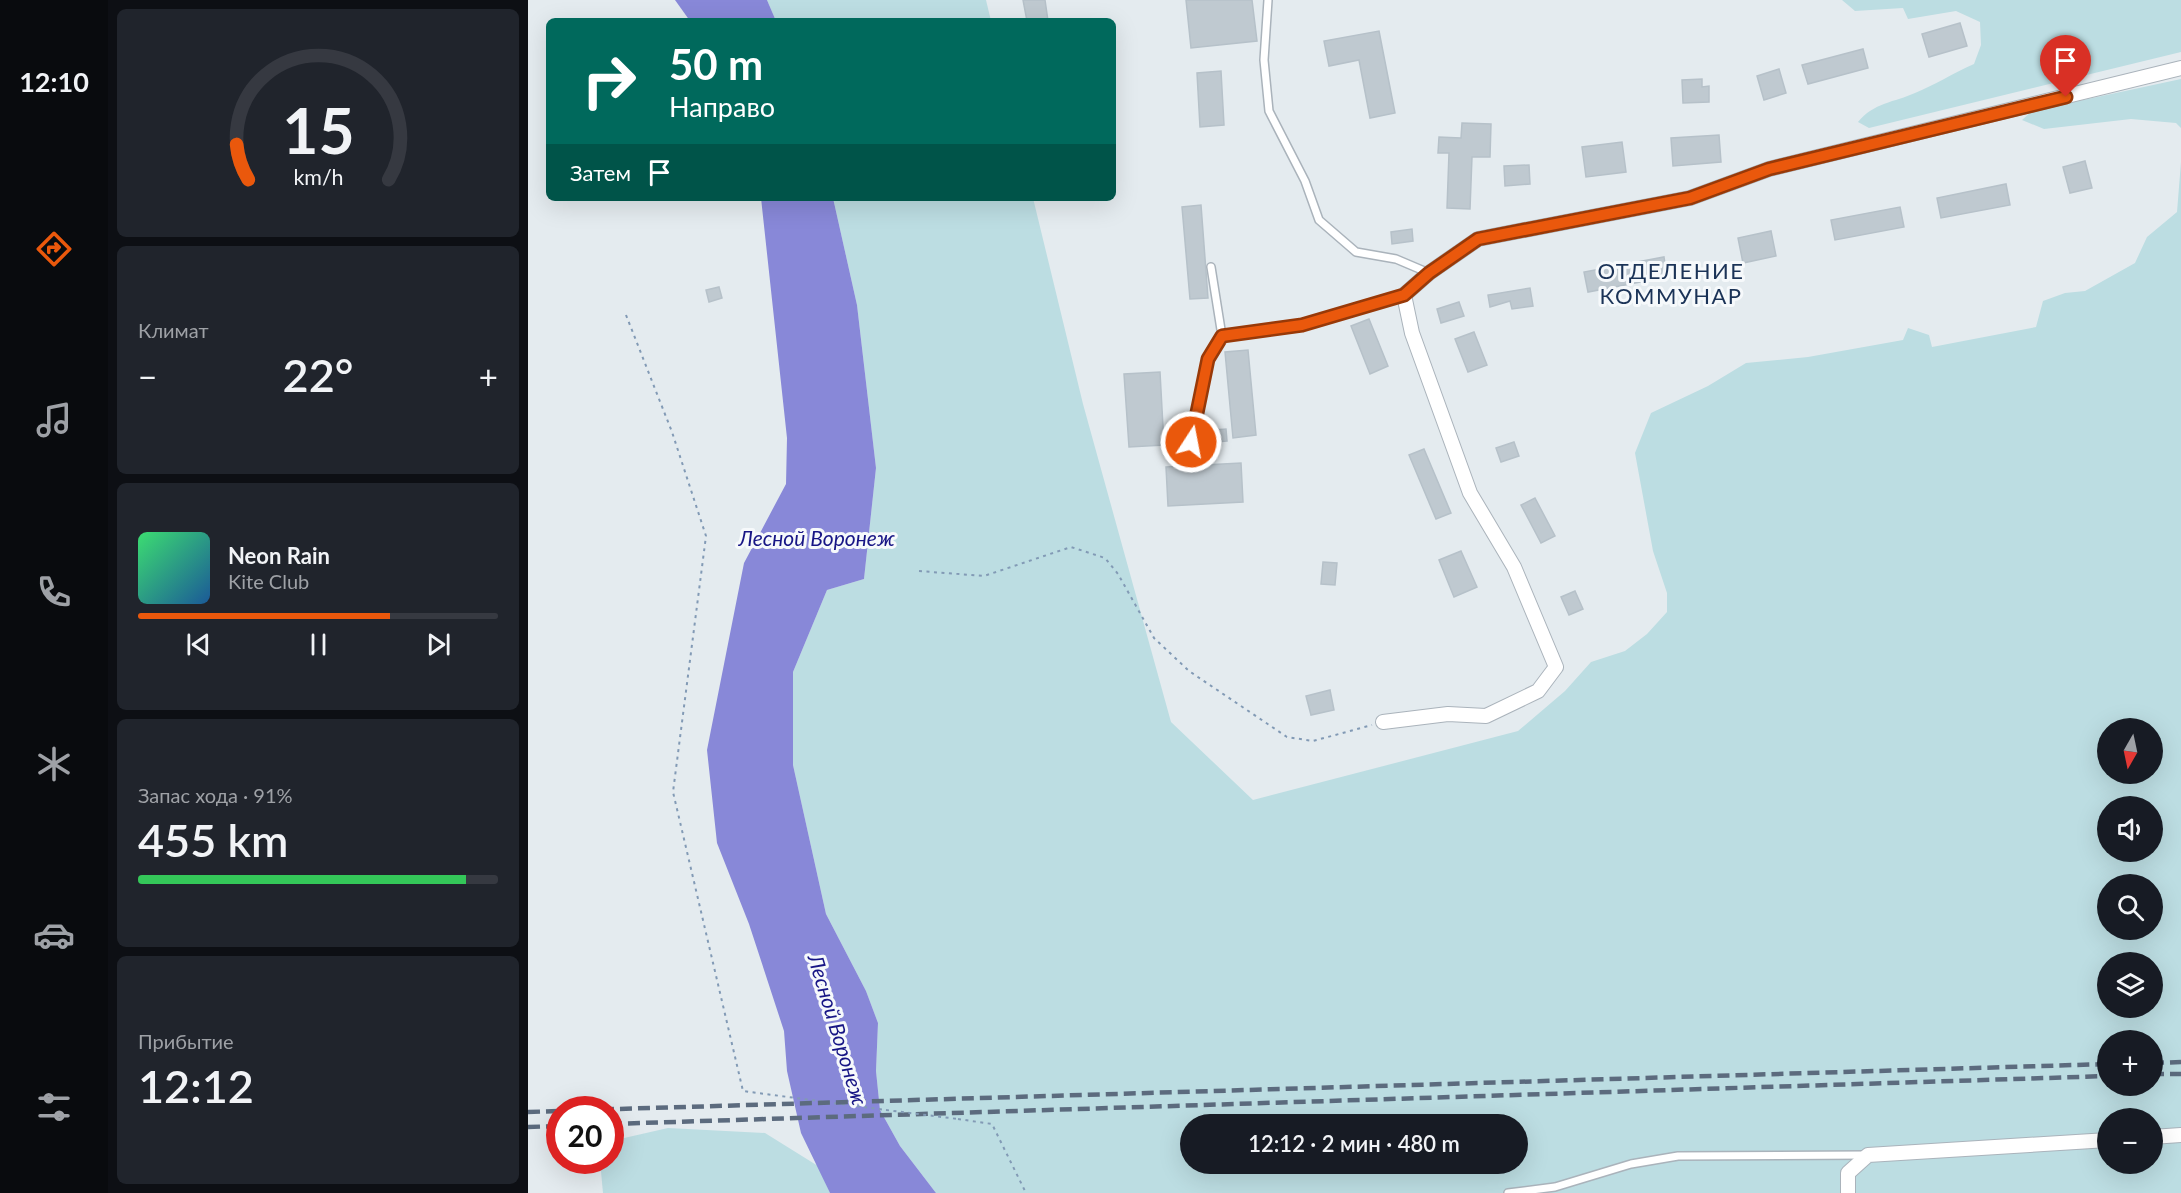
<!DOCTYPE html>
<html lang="ru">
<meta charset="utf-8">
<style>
body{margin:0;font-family:Lato,sans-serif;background:#20242c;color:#f1f3f6;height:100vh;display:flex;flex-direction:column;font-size:22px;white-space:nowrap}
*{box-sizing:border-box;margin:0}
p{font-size:20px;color:#9ea1a6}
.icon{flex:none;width:33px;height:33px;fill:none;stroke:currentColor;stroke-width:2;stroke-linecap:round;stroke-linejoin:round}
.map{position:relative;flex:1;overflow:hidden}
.details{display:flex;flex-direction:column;gap:9px;padding:9px;background:#0d0f14;width:420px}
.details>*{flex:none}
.top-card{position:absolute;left:18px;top:18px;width:570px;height:183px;border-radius:9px;box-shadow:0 6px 24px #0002;background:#00695c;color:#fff;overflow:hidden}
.needle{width:39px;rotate:189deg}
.tools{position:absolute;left:1569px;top:718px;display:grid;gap:12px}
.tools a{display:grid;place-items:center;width:66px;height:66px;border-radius:50%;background:#171b24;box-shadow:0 6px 24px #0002;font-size:30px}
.speed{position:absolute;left:18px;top:1096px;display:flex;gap:12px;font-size:30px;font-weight:700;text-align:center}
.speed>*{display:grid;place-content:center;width:78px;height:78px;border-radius:50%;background:#171b24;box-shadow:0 6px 24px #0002;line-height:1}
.speed .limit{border:9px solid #d22;background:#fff;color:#111}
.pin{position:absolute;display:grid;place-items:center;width:51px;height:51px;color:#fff;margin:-62px -26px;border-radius:50% 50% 50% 0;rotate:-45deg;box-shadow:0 0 6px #0007}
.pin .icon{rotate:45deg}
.me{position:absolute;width:66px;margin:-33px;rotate:11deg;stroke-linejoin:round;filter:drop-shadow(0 0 4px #0008)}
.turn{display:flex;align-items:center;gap:21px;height:126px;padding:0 24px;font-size:27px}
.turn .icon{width:78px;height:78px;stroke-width:2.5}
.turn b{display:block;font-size:42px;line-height:51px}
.then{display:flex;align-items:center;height:57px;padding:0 24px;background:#0003;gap:12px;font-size:22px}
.big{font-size:45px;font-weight:600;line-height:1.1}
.details .tile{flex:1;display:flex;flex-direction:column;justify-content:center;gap:9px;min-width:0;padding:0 21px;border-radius:9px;background:#20242c}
.details .dial{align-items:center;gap:0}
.dial svg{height:156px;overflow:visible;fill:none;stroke:#363941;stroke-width:7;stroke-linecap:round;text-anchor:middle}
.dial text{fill:#f1f3f6;stroke:none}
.song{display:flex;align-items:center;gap:18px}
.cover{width:72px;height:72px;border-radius:9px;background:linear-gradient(135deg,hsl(140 70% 55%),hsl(210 70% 35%))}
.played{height:6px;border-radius:3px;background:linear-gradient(90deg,#ea580c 70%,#363941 70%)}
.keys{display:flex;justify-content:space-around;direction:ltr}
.heat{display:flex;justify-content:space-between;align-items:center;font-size:33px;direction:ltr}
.charge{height:9px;border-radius:4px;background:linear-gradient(90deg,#34c759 91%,#363941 0)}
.trip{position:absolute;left:652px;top:1114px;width:348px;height:60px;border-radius:30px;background:#171b24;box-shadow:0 6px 24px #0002;font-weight:600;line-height:60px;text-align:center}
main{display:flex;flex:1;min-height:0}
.tabs{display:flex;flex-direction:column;width:108px;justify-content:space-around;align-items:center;background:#090b0e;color:#9ea1a6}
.tabs .icon{width:42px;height:42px}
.tabs .current{color:#ea580c}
.tabs b{font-size:27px;color:#f1f3f6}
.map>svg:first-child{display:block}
.green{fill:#bcdde2;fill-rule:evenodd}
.water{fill:#8888d8}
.building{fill:#bfc9d0;stroke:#b6c1c9;stroke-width:1.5}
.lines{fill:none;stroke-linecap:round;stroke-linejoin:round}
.service-casing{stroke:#aab3bb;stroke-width:10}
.minor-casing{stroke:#aab3bb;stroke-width:16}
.path{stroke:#829ab5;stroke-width:2;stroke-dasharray:3 4.5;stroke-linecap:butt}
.service{stroke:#fff;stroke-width:7}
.minor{stroke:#fff;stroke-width:14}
.rail{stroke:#5c6b7e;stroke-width:4.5;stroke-dasharray:12 6;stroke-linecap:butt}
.path-bridge{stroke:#829ab5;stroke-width:2;stroke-dasharray:3 4.5;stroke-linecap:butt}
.route-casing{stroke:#983908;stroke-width:15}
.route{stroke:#ea580c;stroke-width:10}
.labels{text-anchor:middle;stroke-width:6;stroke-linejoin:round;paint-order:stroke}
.water-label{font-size:21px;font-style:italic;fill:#171585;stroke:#f6f9fb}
.quarter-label{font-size:22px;letter-spacing:1.5px;fill:#1b3357;stroke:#f6f9fb}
</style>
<main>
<nav class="tabs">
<b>12:10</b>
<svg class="icon current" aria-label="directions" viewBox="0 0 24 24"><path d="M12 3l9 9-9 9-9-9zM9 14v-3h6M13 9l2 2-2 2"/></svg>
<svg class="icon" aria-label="music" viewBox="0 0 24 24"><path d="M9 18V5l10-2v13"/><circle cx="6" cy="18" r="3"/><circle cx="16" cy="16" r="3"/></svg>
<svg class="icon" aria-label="phone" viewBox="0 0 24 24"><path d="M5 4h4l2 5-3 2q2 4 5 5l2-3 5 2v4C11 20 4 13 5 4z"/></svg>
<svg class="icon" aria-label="climate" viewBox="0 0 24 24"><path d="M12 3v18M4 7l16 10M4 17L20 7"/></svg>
<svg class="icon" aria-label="car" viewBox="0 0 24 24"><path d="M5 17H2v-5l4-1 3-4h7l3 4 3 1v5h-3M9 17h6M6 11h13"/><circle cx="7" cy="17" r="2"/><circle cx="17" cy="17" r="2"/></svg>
<svg class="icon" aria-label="filters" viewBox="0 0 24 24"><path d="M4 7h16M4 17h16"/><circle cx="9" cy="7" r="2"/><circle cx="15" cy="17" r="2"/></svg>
</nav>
<section class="details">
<div class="tile dial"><svg viewBox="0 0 100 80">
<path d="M14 69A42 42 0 1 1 86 69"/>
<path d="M14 69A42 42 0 0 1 8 51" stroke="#ea580c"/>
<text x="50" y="56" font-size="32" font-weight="700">15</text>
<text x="50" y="72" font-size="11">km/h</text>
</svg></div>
<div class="tile"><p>Климат</p>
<div class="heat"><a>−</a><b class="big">22°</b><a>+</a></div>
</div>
<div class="tile">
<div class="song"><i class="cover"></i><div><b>Neon Rain</b><p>Kite Club</p></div></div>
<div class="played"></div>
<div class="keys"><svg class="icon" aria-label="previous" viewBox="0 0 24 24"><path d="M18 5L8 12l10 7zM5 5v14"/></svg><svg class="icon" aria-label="pause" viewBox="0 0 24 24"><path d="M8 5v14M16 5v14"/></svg><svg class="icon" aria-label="next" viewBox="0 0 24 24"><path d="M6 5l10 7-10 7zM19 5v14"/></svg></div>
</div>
<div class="tile"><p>Запас хода · 91%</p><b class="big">455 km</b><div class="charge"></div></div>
<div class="tile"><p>Прибытие</p><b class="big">12:12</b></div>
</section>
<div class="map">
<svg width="1653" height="1193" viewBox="0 0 1653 1193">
<rect width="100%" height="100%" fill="#e4ebef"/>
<!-- green -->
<g class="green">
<path d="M239,0H458L463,21H248Z"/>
<path d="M1314,0H1653V52L1341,128L1330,122C1345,103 1367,102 1387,93C1407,85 1425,73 1446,64L1453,45L1452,22L1428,11L1380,19L1375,8L1327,11Z"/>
<path d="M1653,79V128L1648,123L1603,119L1516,129L1494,120L1504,111Z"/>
<path d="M1653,162V1193H408L372,1146L352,1110L348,1071L350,1023L338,991L298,914L265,765V672L299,590L336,579L348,468L329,305L305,198H505L555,404L643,722L725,800L990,731L1037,691L1063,662L1097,651L1119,634L1139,612V593L1125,551L1107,453L1123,413L1180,386L1218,363L1280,357L1375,340L1380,328L1401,335L1404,347L1508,327L1515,301L1537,293L1557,291L1607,263L1619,237L1649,212ZM1580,729H1624V774H1580ZM1580,807H1624V852H1580ZM1580,885H1624V930H1580ZM1580,963H1624V1008H1580ZM1580,1041H1624V1086H1580ZM1580,1119H1624V1164H1580ZM663,1125H990V1164H663Z"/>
<path d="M140,1128L237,1133L290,1166L302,1193H75L72,1161H82L83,1141Z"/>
</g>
<!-- water -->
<g class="water">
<path d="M147,0H239L248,21H162Z"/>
<path d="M233,198H305L329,305L348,468L336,579L299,590L265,672V765L298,914L338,991L350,1023L348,1071L352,1110L372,1146L408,1193H302L273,1133L259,1071L256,1031L221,924L189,843L179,750L216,563L258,484L259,438Z"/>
</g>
<!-- building -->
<g class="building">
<path d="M495,0H517L520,21H499Z"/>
<path d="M658,0H724L729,41L663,48Z"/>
<path d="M1432,23L1439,46L1401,57L1394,34Z"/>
<path d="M851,31L867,113L842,118L831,60L801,66L796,41Z"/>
<path d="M1335,49L1340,68L1280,84L1274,65Z"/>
<path d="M1251,69L1258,93L1236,100L1229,76Z"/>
<path d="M693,71L696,125L672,127L669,73Z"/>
<path d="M1174,79V87L1181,86V102L1155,103L1154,80Z"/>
<path d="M934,123L963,124L962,157H944L942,209L919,208L921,153H910L911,137L933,138Z"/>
<path d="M1191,135L1193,162L1145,166L1143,138Z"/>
<path d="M1094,142L1098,172L1058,177L1054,147Z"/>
<path d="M1557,161L1564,188L1542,193L1535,167Z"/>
<path d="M1001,165L1002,184L977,186L976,166Z"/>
<path d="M1478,184L1482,205L1413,218L1409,198Z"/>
<path d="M673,205L680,298L662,299L654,207Z"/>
<path d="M1372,207L1376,227L1307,240L1303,220Z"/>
<path d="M884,229L885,241L864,244L863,232Z"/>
<path d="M1243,231L1248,256L1215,263L1210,238Z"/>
<path d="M1136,257L1139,277L1060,292L1056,272Z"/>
<path d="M191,287L194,298L181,302L178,290Z"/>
<path d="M1002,288L1005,306L984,309L982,301L962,307L960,295Z"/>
<path d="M931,302L936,316L913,323L909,309Z"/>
<path d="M841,319L860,366L842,374L823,326Z"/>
<path d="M946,332L959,365L940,372L927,339Z"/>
<path d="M720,350L728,435L705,438L697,352Z"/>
<path d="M632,372L636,445L601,447L596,374Z"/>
<path d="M698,429L699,441L687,442L686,430Z"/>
<path d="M986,442L991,456L973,462L968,448Z"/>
<path d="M896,449L923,513L908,519L881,455Z"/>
<path d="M713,463L715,502L640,506L638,467Z"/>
<path d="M1007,498L1027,536L1013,543L993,505Z"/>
<path d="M933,551L949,587L926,597L911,560Z"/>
<path d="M795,562L809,563L807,585L793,584Z"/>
<path d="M1047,591L1055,609L1041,615L1033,597Z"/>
<path d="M802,690L806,710L783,715L778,696Z"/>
</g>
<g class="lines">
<!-- service casing -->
<g class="service-casing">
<g id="service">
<path d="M740,0L736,60L741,111L777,181L791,220L828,252L868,259L901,273"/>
<path d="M683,267L694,336L774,325L876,295"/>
<path d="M663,442L680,359L694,336"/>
<path d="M980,1193L1027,1187L1103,1164L1150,1156L1339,1155"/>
</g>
</g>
<!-- minor casing -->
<g class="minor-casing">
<g id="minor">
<path d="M855,722L920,714L958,716L1010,691L1028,667L986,567L942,493L884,333L876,295L901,273L950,239L1162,198L1241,169L1653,68"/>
<path d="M1624,1137L1653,1135"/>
<path d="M1320,1193V1173L1340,1155L1580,1140"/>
</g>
</g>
<!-- path -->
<g class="path">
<path d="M98,315L144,432L178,536L145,792L215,1091L358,1110"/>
<path d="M391,571L456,576L543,547L577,558L590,574L626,638L661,671L759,737L785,741L844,725"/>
<path d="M430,1119L464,1124L498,1193"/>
</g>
<!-- service -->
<use href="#service" class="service"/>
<!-- minor -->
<use href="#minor" class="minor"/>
<!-- rail -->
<g class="rail">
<path d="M1624,1063L1653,1062"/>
<path d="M1624,1074H1653"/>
<path d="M56,1110L1580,1064"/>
<path d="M0,1112L32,1111"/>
<path d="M82,1124L1580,1076"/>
<path d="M0,1127L32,1126"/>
</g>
<!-- path-bridge -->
<path class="path-bridge" d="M358,1110L430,1119"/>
</g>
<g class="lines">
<!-- route casing -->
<g class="route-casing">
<path id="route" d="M663,442L680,359L694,336L774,325L876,295L901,273L950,239L1162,198L1241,169L1538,97"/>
</g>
<!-- route -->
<use href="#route" class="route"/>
</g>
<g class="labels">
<!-- water labels -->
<g class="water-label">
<text x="289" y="546">Лесной Воронеж</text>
<text transform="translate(309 1030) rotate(73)" y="7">Лесной Воронеж</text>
</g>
<!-- quarter labels -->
<g class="quarter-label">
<text x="1143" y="279">ОТДЕЛЕНИЕ<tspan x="1143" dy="25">КОММУНАР</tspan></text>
</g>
</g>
</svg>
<div class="tools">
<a><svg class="needle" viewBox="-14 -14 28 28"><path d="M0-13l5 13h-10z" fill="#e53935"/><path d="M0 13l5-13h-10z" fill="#9ea1a6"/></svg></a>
<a><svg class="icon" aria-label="sound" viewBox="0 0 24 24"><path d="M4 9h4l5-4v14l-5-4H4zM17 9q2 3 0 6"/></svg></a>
<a><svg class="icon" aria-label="search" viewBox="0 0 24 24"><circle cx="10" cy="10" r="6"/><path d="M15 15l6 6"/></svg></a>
<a><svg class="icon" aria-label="layers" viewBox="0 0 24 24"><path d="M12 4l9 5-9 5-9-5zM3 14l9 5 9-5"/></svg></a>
<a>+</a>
<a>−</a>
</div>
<div class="speed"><div class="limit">20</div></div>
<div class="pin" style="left:1538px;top:97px;background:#d93025"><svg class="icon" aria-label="arrive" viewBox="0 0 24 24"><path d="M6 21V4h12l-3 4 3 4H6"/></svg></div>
<svg class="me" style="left:663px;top:442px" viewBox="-20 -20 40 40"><circle r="17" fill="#ea580c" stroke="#fff" stroke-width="3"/><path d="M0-11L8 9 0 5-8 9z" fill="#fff"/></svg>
<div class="trip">12:12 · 2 мин · 480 m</div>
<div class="top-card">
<div class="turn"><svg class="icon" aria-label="right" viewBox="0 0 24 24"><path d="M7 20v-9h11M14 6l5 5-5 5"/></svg><div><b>50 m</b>Направо</div></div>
<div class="then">Затем<svg class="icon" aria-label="arrive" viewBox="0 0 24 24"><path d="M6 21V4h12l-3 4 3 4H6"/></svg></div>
</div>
</div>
</main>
